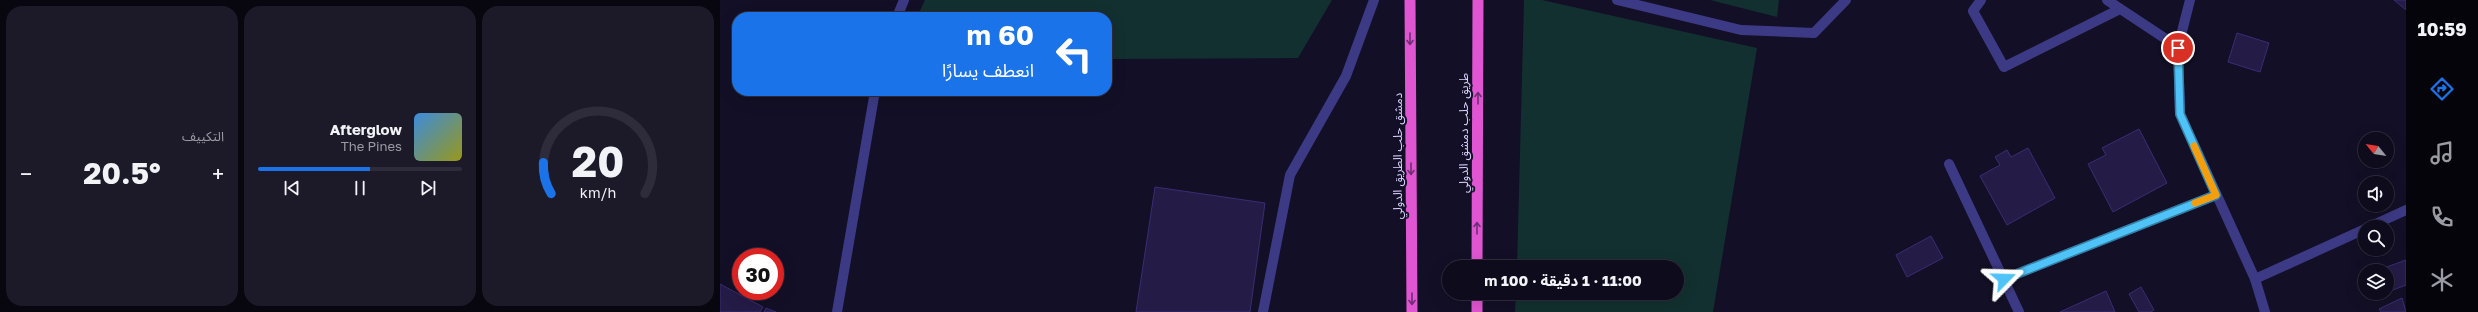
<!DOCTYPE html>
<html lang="ar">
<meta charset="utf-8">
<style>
body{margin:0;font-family:"Golos Text","Noto Sans Arabic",sans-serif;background:#1c1929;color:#f1f3f6;direction:rtl;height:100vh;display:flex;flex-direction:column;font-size:15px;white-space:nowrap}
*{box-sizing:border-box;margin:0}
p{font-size:13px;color:#9b9ba3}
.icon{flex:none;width:22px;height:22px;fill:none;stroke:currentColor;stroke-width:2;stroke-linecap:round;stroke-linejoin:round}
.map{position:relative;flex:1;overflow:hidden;direction:ltr}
.drawer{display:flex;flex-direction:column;gap:6px;padding:6px;background:#08060f;width:720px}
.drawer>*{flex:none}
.guide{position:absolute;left:12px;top:12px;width:380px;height:84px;border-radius:16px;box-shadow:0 4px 16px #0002,0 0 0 1px #2e2b3b;direction:rtl;background:#1a73e8;color:#fff;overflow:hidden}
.needle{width:26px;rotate:300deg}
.tools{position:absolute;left:1638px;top:132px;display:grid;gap:8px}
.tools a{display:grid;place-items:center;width:36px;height:36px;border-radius:50%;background:#0e0b1c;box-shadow:0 4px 16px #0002,0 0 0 1px #2e2b3b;font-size:20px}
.speed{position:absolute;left:12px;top:248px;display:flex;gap:8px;font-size:20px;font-weight:700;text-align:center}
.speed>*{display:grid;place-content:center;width:52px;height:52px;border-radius:50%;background:#0e0b1c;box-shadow:0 4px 16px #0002,0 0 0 1px #2e2b3b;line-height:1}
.speed .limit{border:6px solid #d22;background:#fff;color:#111}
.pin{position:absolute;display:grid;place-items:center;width:34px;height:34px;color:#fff;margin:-17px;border:2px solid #fff;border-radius:50%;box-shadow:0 1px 4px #0007}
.me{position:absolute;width:44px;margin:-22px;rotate:68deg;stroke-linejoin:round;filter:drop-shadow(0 0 3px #0008)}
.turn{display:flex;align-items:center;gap:14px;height:84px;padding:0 12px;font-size:18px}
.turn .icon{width:52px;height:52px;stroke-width:2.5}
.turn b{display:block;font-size:28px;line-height:34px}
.big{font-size:30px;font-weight:700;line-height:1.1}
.drawer .tile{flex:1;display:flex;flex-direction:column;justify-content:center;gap:6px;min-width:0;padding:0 14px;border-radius:16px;background:#1c1929}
.drawer .dial{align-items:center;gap:0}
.dial svg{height:104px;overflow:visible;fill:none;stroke:#2e2b3b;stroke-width:7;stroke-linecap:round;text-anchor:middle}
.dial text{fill:#f1f3f6;stroke:none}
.song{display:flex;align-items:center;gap:12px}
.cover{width:48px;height:48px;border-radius:6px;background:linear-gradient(135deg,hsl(210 70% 55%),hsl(60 70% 35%))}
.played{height:4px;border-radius:2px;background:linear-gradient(90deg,#1a73e8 55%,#2e2b3b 55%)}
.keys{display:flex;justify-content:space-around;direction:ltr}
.heat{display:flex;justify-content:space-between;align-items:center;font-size:22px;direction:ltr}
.drawer .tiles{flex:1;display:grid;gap:6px;grid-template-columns:repeat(3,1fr)}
.trip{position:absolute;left:722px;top:260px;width:242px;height:40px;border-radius:20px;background:#0e0b1c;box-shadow:0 4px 16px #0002,0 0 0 1px #2e2b3b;font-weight:700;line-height:40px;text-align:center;direction:rtl}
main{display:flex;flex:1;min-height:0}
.tab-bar{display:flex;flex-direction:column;width:72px;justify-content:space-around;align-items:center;background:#06040b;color:#9b9ba3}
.tab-bar .icon{width:28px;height:28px}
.tab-bar .selected{color:#1a73e8}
.tab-bar b{font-size:18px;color:#f1f3f6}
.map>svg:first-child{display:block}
.green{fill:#12302f}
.building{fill:#241b47;stroke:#3b2d73}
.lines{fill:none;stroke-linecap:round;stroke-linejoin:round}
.service{stroke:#3d3a85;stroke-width:10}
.minor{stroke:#3d3a85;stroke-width:10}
.trunk{stroke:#e055d1;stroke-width:11}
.oneway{stroke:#6f2e73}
.route-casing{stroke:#337fa1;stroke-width:10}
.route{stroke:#4fc3f7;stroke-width:7}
.slow{stroke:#f59e0b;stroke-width:7}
.labels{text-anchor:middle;stroke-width:4;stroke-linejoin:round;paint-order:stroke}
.street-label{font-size:12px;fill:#d9d4ff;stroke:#130f26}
</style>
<main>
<nav class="tab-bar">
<b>10:59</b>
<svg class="icon selected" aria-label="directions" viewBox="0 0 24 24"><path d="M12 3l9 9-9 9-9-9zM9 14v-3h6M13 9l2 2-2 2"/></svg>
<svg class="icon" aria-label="music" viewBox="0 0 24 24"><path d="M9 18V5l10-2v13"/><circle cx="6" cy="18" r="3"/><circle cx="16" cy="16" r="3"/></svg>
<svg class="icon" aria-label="phone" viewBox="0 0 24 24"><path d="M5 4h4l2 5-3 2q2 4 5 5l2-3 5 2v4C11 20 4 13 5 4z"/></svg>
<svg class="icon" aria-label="climate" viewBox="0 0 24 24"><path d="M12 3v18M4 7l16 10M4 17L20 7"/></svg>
</nav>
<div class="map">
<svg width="1686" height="312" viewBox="0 0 1686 312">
<rect width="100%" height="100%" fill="#130f26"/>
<!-- green -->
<g class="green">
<path d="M205,0H612L578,58L387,59V17H197Z"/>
<path d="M804,0H822L1037,48L993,312H795L796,293H957V267H797Z"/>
<path d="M990,0H1059L1057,17Z"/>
</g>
<!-- building -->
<g class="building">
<path d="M1674,0H1686V10Z"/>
<path d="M1517,33L1549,43L1540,72L1508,62Z"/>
<path d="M1419,129L1447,183L1393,212L1368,164L1386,155L1382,148Z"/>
<path d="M1308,148L1335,198L1287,225L1260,176L1280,165L1275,157L1287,150L1291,157Z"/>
<path d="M435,187L545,203L530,312H416Z"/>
<path d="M1211,236L1223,258L1187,277L1176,255Z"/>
<path d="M1686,260V285L1673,290L1664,268Z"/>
<path d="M0,284L43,307L40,312H0Z"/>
<path d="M1421,287L1434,310L1431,312H1419L1409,294Z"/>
<path d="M1386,291L1395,312H1340Z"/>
<path d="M1682,298L1686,312H1661L1659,309Z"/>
<path d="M46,308L56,312H44Z"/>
</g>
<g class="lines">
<!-- service -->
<path class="service" d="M543,312L570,175L626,76L654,0"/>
<!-- minor -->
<g class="minor">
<path d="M897,0L1021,30L1094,33L1126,0"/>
<path d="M1261,0L1253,11L1284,67L1400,9"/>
<path d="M1387,0L1458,47"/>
<path d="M1470,0L1458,47L1460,114L1535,279L1545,312"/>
<path d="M177,17L184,0"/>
<path d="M1229,164L1299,312"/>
<path d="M1649,227L1686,210"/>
<path d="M1284,279L1496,195"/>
<path d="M1535,279L1645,229"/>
<path d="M117,312L155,91"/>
</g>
<!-- trunk -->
<g class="trunk">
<path d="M690,0L692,312"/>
<path d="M757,267L758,0"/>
<path d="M757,312V293"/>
</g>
</g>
<!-- one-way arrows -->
<defs><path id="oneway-shaft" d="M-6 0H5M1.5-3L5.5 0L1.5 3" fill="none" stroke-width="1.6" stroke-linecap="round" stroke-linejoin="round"/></defs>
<g class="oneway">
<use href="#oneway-shaft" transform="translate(690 39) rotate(90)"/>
<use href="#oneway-shaft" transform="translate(758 98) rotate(-90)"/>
<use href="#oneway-shaft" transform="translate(691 169) rotate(90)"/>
<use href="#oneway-shaft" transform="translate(757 228) rotate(-90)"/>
<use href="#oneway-shaft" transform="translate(692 299) rotate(90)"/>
</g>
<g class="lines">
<!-- route casing -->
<g class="route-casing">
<path id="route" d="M1284,279L1496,195L1460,114L1458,48"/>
</g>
<!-- route -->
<use href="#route" class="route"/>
<!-- slow -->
<path class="slow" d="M1474,146L1496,195L1475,203"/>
</g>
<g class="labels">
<!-- street labels -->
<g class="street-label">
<text transform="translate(744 133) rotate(-90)" y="4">طريق حلب دمشق الدولي</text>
<text transform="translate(678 156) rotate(-90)" y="4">دمشق حلب الطريق الدولي</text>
</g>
</g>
</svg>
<div class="tools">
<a><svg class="needle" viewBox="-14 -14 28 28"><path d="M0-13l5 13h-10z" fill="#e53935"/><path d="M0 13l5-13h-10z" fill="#9b9ba3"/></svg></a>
<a><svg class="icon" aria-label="sound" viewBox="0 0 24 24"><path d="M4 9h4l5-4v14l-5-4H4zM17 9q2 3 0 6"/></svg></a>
<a><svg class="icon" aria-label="search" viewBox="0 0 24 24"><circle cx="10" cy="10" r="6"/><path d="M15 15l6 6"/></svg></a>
<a><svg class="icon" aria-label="layers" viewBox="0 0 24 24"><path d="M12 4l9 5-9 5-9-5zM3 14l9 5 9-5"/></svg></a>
</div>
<div class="speed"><div class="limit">30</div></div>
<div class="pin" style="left:1458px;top:48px;background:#d93025"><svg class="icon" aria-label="arrive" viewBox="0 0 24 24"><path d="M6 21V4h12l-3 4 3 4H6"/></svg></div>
<svg class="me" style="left:1284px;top:279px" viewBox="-20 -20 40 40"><path d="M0-17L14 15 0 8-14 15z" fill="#4fc3f7" stroke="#fff" stroke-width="4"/></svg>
<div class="trip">11:00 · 1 دقيقة · 100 m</div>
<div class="guide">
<div class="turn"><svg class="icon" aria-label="left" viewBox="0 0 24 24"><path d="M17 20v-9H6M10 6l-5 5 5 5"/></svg><div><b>60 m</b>انعطف يسارًا</div></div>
</div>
</div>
<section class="drawer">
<div class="tiles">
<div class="tile dial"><svg viewBox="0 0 100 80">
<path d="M14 69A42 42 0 1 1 86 69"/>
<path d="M14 69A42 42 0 0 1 8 45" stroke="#1a73e8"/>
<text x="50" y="56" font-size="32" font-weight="700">20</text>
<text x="50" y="72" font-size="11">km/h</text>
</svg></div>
<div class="tile">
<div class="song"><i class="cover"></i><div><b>Afterglow</b><p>The Pines</p></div></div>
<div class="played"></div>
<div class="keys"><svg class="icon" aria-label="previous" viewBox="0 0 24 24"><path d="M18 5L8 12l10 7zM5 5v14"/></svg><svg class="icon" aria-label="pause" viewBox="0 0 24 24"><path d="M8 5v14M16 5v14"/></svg><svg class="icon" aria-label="next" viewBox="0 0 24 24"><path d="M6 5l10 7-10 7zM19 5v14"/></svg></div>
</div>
<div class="tile"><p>التكييف</p>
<div class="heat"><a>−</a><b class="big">20.5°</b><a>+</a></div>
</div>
</div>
</section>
</main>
